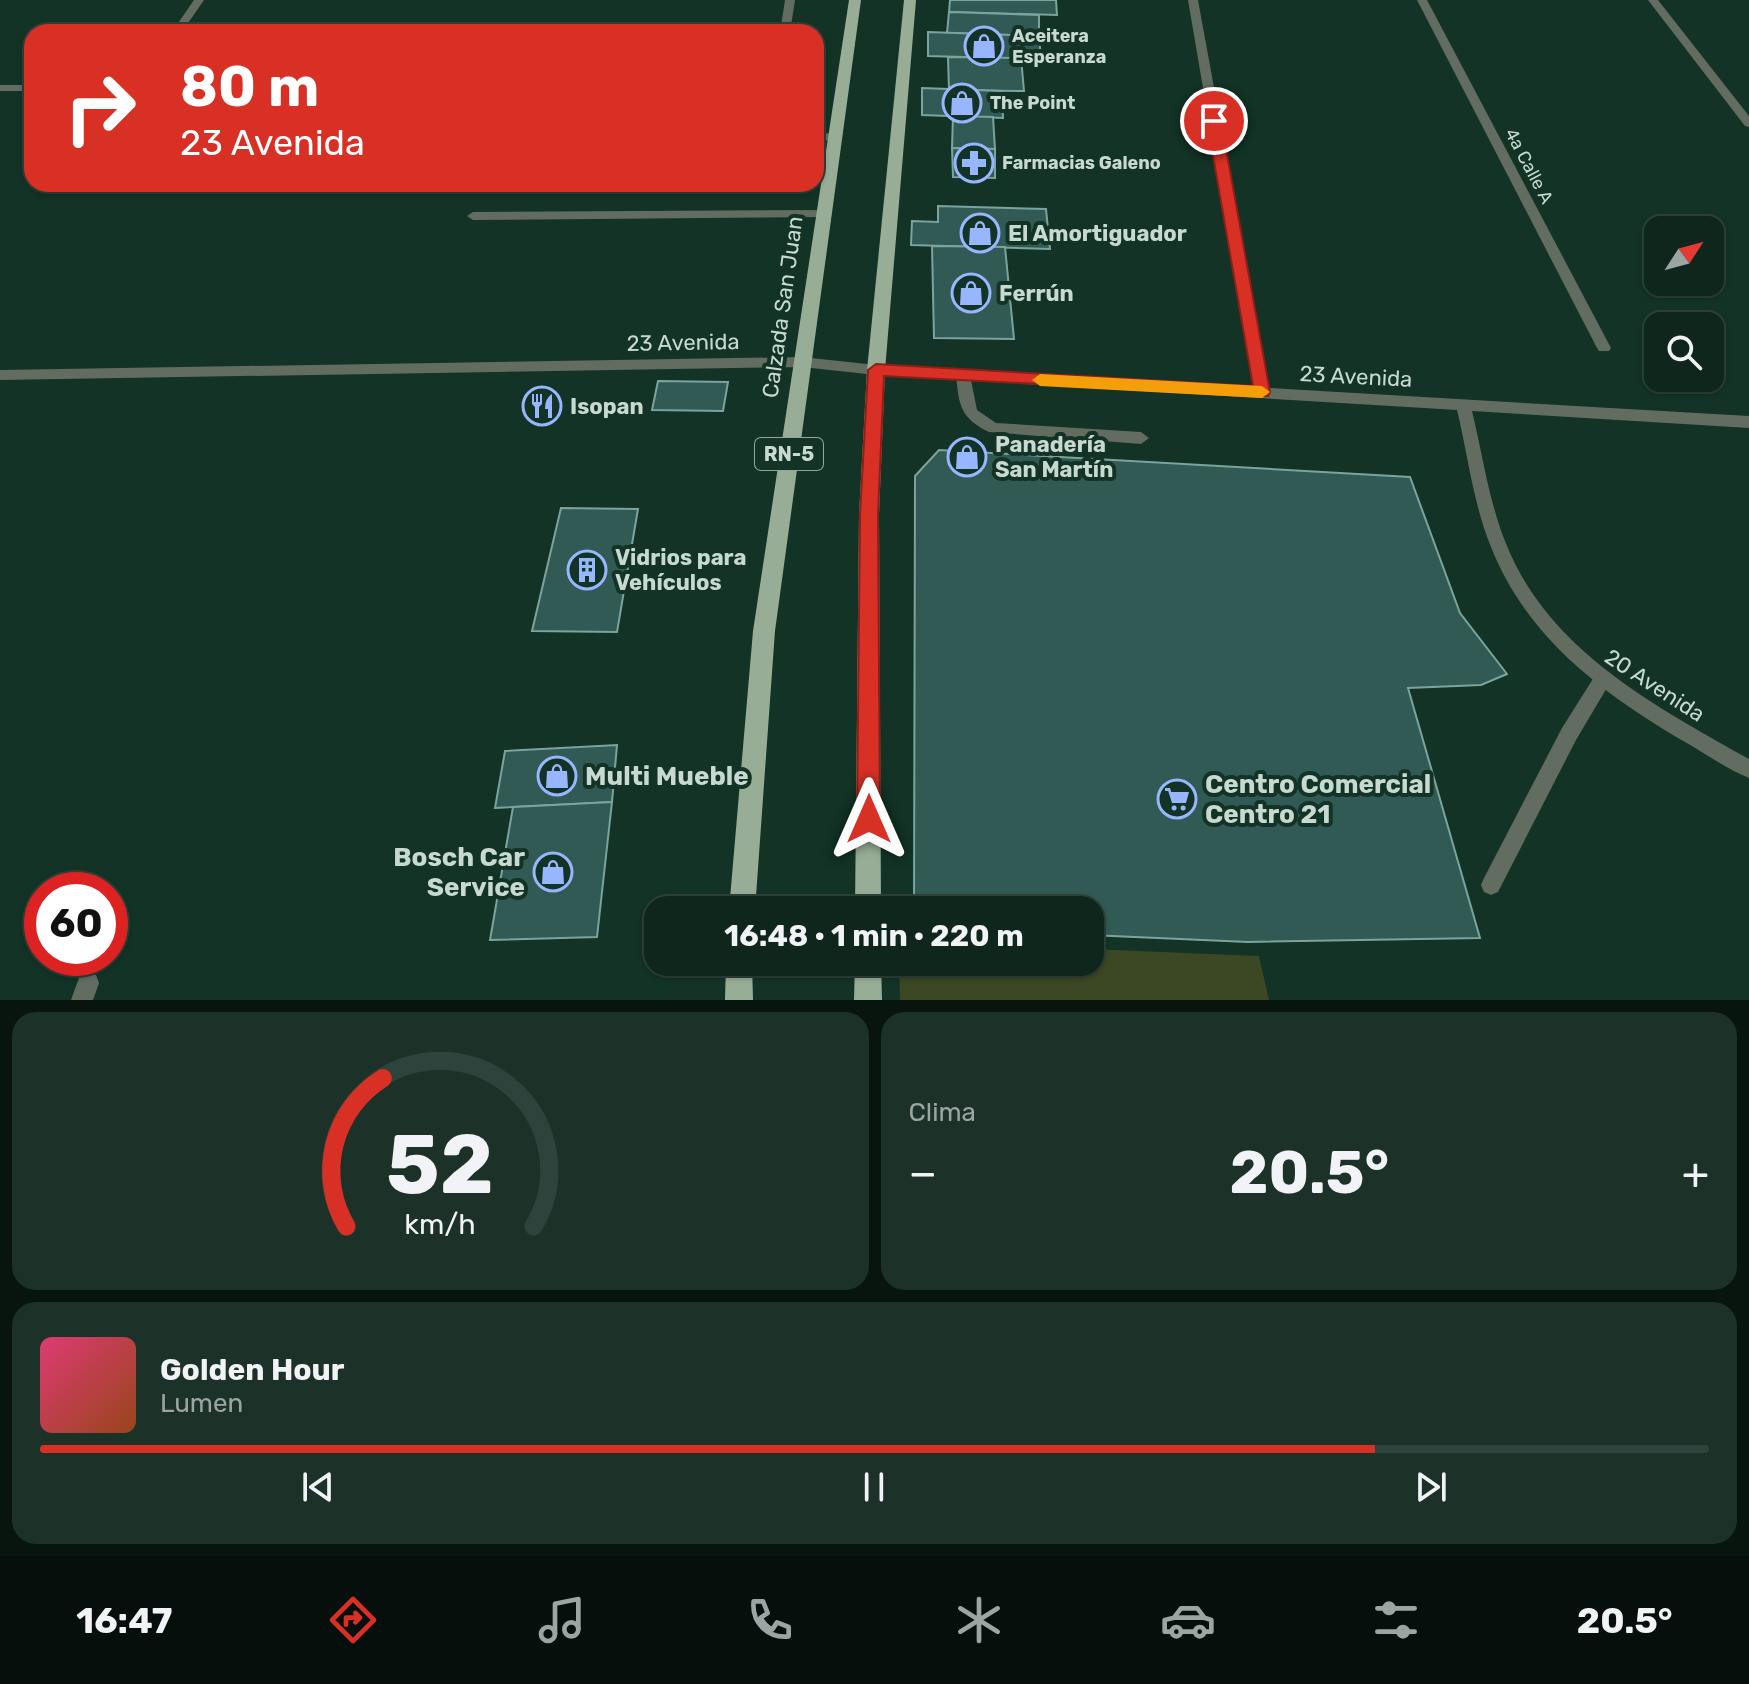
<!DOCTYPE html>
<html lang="es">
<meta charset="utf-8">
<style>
body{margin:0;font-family:Rubik,sans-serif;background:#1c3229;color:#f1f3f6;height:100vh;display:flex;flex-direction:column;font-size:30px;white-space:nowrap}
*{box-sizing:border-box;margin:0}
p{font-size:26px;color:#9ba5a3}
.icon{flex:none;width:44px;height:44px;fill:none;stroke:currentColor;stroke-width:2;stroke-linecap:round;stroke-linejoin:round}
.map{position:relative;height:1000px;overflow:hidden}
.sheet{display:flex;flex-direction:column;gap:12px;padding:12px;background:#08150f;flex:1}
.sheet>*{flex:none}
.top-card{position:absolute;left:24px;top:24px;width:800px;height:168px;border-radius:24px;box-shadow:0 2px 6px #0004,0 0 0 2px #2e433b;background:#d93025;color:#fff;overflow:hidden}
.needle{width:52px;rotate:54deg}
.fabs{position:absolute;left:1644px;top:216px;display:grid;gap:16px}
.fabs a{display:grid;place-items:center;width:80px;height:80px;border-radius:16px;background:#0e261c;box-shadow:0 2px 6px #0004,0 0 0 2px #2e433b;font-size:40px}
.speed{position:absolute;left:24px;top:872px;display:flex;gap:16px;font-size:40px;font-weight:700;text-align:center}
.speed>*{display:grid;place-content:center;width:104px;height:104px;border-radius:50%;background:#0e261c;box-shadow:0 2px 6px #0004,0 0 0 2px #2e433b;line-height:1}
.speed .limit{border:12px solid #d22;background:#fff;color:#111}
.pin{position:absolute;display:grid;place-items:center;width:68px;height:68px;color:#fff;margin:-34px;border:4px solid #fff;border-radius:50%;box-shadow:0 2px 8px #0007}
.me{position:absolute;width:88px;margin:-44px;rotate:0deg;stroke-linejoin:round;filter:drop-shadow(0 0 6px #0008)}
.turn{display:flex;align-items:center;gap:28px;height:168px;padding:0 24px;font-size:36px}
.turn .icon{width:104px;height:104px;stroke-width:2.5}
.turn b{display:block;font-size:56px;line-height:68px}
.big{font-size:60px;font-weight:700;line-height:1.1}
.sheet .widget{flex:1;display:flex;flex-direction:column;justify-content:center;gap:12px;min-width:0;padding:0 28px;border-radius:24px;background:#1c3229}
.sheet .dial{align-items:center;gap:0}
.dial svg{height:208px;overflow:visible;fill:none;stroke:#2e433b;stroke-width:7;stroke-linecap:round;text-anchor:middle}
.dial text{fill:#f1f3f6;stroke:none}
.song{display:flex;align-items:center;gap:24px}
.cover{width:96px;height:96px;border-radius:12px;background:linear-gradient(135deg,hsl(340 70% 55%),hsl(20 70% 35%))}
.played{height:8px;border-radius:4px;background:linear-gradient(90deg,#d93025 80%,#2e433b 80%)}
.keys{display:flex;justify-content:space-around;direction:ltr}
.heat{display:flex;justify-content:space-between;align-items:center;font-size:44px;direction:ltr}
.sheet .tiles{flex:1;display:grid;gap:12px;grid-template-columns:1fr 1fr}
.widget:last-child{grid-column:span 2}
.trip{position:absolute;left:644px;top:896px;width:460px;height:80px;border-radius:24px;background:#0e261c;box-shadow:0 2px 6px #0004,0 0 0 2px #2e433b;font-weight:700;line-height:80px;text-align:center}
.menu{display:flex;height:128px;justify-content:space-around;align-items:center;background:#060f0b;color:#9ba5a3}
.menu .icon{width:56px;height:56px}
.menu .active{color:#d93025}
.menu b{font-size:36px;color:#f1f3f6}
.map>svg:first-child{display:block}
.green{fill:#3c4723}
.building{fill:#325a55;stroke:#7aa49d;stroke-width:2}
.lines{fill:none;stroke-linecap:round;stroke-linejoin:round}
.service{fill:#626c61;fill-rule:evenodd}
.minor{fill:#626c61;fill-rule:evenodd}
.primary{fill:#98ad96;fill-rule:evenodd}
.route{fill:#d93025;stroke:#8d1f18;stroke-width:2}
.slow{fill:#f59e0b}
.labels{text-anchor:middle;stroke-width:8;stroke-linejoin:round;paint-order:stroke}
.far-poi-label{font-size:18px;font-weight:bold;fill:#c7d9d0;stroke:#123325;text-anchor:start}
.far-street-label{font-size:18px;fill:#c7d9d0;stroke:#123325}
.shield{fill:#123325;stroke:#91a79d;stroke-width:2}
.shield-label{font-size:20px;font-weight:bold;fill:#c7d9d0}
.poi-label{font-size:22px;font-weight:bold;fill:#c7d9d0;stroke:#123325;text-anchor:start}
.street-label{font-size:22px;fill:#c7d9d0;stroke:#123325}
.near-poi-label{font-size:26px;font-weight:bold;fill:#c7d9d0;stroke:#123325;text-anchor:start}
</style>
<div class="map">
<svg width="1749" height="1000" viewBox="0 0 1749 1000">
<rect width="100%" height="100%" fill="#123325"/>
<!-- green -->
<path class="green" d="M1090,949L1259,956L1269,1000H900L899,962H1090Z"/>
<!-- building -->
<g class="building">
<path d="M950,0H1056L1057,15L949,12Z"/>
<path d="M949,12L1039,15V36L947,33Z"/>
<path d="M928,32L1039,36L1041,59L928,56Z"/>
<path d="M948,57L1021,58L1024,91L949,90Z"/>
<path d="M922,88L1002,91L1003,118L922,115Z"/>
<path d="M953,116L993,117L995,149L952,148Z"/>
<path d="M952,148L995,149V178L953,177Z"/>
<path d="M938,206L1046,209L1050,249L911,245L912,221L938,222Z"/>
<path d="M932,246L1005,247L1014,339L934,338Z"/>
<path d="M658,381L728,382L723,411L652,410Z"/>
<path d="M939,450L1410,477L1460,613L1507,674L1481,685L1408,688L1480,938L1248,942L1090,935V910H914L915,476Z"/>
<path d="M561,508L638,509L617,632L532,631Z"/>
<path d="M617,745L612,802L495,808L505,751Z"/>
<path d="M612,802L597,937L490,940L513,807Z"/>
</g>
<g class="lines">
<!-- service -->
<g class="service">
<path d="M785,0H795L790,32H780Z"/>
<path d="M835,133L841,137L839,139L816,142V134Z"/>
<path d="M824,210L830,214L828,217L473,220L467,216L473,212Z"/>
<path d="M963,370L970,375L977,410L996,423L1141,432L1149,438L1141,444L989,432C960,418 959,405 956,375Z"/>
<path d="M1602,672L1608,674L1611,680L1608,686L1576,740L1498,892L1491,895L1484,892L1481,885L1484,878L1562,728L1596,674Z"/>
<path d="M88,972L96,975L99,983L93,1000H71L80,975Z"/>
</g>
<!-- minor -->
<g class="minor">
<path d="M194,0H204L182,32H172Z"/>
<path d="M1188,0H1198L1269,388L1749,416V428L1472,411C1483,456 1489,503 1507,546C1550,651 1655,706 1749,759V778C1727,769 1706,754 1685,742C1603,694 1527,638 1491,547C1473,503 1468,455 1457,410L876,375L802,367L0,380V370L802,357L876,365L1254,387Z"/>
<path d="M1417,0H1427L1611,348L1609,351H1599L1597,348Z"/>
<path d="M1648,0H1658L1749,116V127L1745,126Z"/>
<rect x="0" y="85" width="32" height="6"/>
</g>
<!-- primary -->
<g class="primary">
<path d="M849,0H861L775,631L755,910H729L753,631Z"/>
<path d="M904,0H916L885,370L879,514L881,910H855L859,514L867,370Z"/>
<path d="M726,962H752L753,1000H725Z"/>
<path d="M855,962H881L882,1000H854Z"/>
</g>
</g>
<!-- route -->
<path class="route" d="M1214,117L1221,121L1270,392L1268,396L884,376L878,514L880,819L877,826L869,829L861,826L857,819L860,514L868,370L876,364L1253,386L1207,121Z"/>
<!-- slow -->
<path class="slow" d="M1040,374L1262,386L1270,392L1262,398L1040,386L1032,380Z"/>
<!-- icons -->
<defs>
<g id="shop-ring" transform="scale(2)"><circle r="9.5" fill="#123325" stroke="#97b6fd" stroke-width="1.5"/><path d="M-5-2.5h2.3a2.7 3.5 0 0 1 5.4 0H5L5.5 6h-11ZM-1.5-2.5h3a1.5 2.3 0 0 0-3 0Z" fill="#97b6fd"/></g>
<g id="pharmacy-ring" transform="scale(2)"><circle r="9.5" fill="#123325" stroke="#97b6fd" stroke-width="1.5"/><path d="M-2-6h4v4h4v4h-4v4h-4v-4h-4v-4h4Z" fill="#97b6fd"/></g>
<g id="restaurant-ring" transform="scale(2)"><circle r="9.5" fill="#123325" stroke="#97b6fd" stroke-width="1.5"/><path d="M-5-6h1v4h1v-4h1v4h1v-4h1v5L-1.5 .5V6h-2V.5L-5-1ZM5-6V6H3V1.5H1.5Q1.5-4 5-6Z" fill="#97b6fd"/></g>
<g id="building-ring" transform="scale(2)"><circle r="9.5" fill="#123325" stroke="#97b6fd" stroke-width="1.5"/><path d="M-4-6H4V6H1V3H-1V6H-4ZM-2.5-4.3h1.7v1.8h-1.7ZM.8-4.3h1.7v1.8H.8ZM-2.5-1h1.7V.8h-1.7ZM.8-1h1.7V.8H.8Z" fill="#97b6fd"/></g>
<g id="supermarket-ring" transform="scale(2)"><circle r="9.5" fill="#123325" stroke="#97b6fd" stroke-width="1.5"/><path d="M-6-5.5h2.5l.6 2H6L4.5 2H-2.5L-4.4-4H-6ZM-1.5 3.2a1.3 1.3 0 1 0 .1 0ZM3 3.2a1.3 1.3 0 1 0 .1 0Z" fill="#97b6fd"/></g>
</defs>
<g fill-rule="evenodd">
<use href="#shop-ring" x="984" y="46"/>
<use href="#shop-ring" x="962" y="103"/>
<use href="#pharmacy-ring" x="974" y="163"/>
<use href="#shop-ring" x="980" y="233"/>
<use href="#shop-ring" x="971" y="293"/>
<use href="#restaurant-ring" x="542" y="406"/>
<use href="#shop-ring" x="967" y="457"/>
<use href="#building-ring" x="587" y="570"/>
<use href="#shop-ring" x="557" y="776"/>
<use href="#supermarket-ring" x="1177" y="799"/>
<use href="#shop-ring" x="553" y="872"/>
</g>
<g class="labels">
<!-- far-poi labels -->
<g class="far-poi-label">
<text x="1012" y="42">Aceitera<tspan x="1012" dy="21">Esperanza</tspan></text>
<text x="990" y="109">The Point</text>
<text x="1002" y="169">Farmacias Galeno</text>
</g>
<!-- far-street labels -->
<g class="far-street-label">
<text transform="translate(1529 166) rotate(62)" y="6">4a Calle A</text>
</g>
<!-- shield labels -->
<rect class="shield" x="755" y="438" width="68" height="32" rx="6"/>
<g class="shield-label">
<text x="789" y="461">RN-5</text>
</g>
<!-- poi labels -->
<g class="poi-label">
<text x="1008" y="241">El Amortiguador</text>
<text x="999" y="301">Ferrún</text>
<text x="570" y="414">Isopan</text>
<text x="995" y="452">Panadería<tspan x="995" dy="25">San Martín</tspan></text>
<text x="615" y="565">Vidrios para<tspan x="615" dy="25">Vehículos</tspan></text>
</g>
<!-- street labels -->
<g class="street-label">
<text transform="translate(782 307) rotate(-82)" y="8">Calzada San Juan</text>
<text transform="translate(683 342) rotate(-1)" y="8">23 Avenida</text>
<text transform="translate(1356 376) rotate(3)" y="8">23 Avenida</text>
<text transform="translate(1655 685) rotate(33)" y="8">20 Avenida</text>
</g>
<!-- near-poi labels -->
<g class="near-poi-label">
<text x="585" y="785">Multi Mueble</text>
<text x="1205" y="793">Centro Comercial<tspan x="1205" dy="30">Centro 21</tspan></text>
<text x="525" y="866" text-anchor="end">Bosch Car<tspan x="525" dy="30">Service</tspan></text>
</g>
</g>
</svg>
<div class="fabs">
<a><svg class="needle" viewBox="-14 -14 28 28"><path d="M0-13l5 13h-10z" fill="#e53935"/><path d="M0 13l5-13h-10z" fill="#9ba5a3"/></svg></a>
<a><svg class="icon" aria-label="search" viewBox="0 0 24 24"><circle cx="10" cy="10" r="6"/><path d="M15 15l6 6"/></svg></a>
</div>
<div class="speed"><div class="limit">60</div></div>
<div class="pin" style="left:1214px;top:121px;background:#d93025"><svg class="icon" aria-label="arrive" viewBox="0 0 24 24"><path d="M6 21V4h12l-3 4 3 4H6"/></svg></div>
<svg class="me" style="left:869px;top:819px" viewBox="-20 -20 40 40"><path d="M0-17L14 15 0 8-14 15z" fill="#d93025" stroke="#fff" stroke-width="4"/></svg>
<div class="trip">16:48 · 1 min · 220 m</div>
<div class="top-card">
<div class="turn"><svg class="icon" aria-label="right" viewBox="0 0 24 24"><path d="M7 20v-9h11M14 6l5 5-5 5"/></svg><div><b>80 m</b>23 Avenida</div></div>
</div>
</div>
<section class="sheet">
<div class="tiles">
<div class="widget dial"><svg viewBox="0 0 100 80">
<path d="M14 69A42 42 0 1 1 86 69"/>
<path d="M14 69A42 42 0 0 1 28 12" stroke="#d93025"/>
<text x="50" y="56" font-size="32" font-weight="700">52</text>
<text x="50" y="72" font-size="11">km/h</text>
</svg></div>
<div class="widget"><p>Clima</p>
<div class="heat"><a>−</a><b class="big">20.5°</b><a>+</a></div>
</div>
<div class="widget">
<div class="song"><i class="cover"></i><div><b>Golden Hour</b><p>Lumen</p></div></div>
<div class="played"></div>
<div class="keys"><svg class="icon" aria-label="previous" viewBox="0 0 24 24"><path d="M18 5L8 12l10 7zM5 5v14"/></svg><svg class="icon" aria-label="pause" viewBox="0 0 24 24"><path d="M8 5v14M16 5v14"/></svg><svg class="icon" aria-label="next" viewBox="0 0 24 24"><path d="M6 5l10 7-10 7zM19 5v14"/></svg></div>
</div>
</div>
</section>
<nav class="menu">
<b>16:47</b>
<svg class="icon active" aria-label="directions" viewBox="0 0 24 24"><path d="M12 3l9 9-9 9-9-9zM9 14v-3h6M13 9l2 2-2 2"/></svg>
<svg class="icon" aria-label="music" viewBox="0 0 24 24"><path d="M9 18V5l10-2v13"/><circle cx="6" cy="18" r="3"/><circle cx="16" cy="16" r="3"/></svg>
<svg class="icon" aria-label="phone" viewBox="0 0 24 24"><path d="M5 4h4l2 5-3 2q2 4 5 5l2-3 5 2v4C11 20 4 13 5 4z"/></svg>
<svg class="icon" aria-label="climate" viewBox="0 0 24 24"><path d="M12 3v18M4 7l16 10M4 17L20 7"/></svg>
<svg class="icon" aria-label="car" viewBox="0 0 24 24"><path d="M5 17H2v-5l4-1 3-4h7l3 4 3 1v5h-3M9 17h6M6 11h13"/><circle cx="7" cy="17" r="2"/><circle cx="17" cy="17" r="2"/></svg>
<svg class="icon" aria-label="filters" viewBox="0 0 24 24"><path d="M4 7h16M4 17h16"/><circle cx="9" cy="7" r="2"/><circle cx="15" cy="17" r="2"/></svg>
<b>20.5°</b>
</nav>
